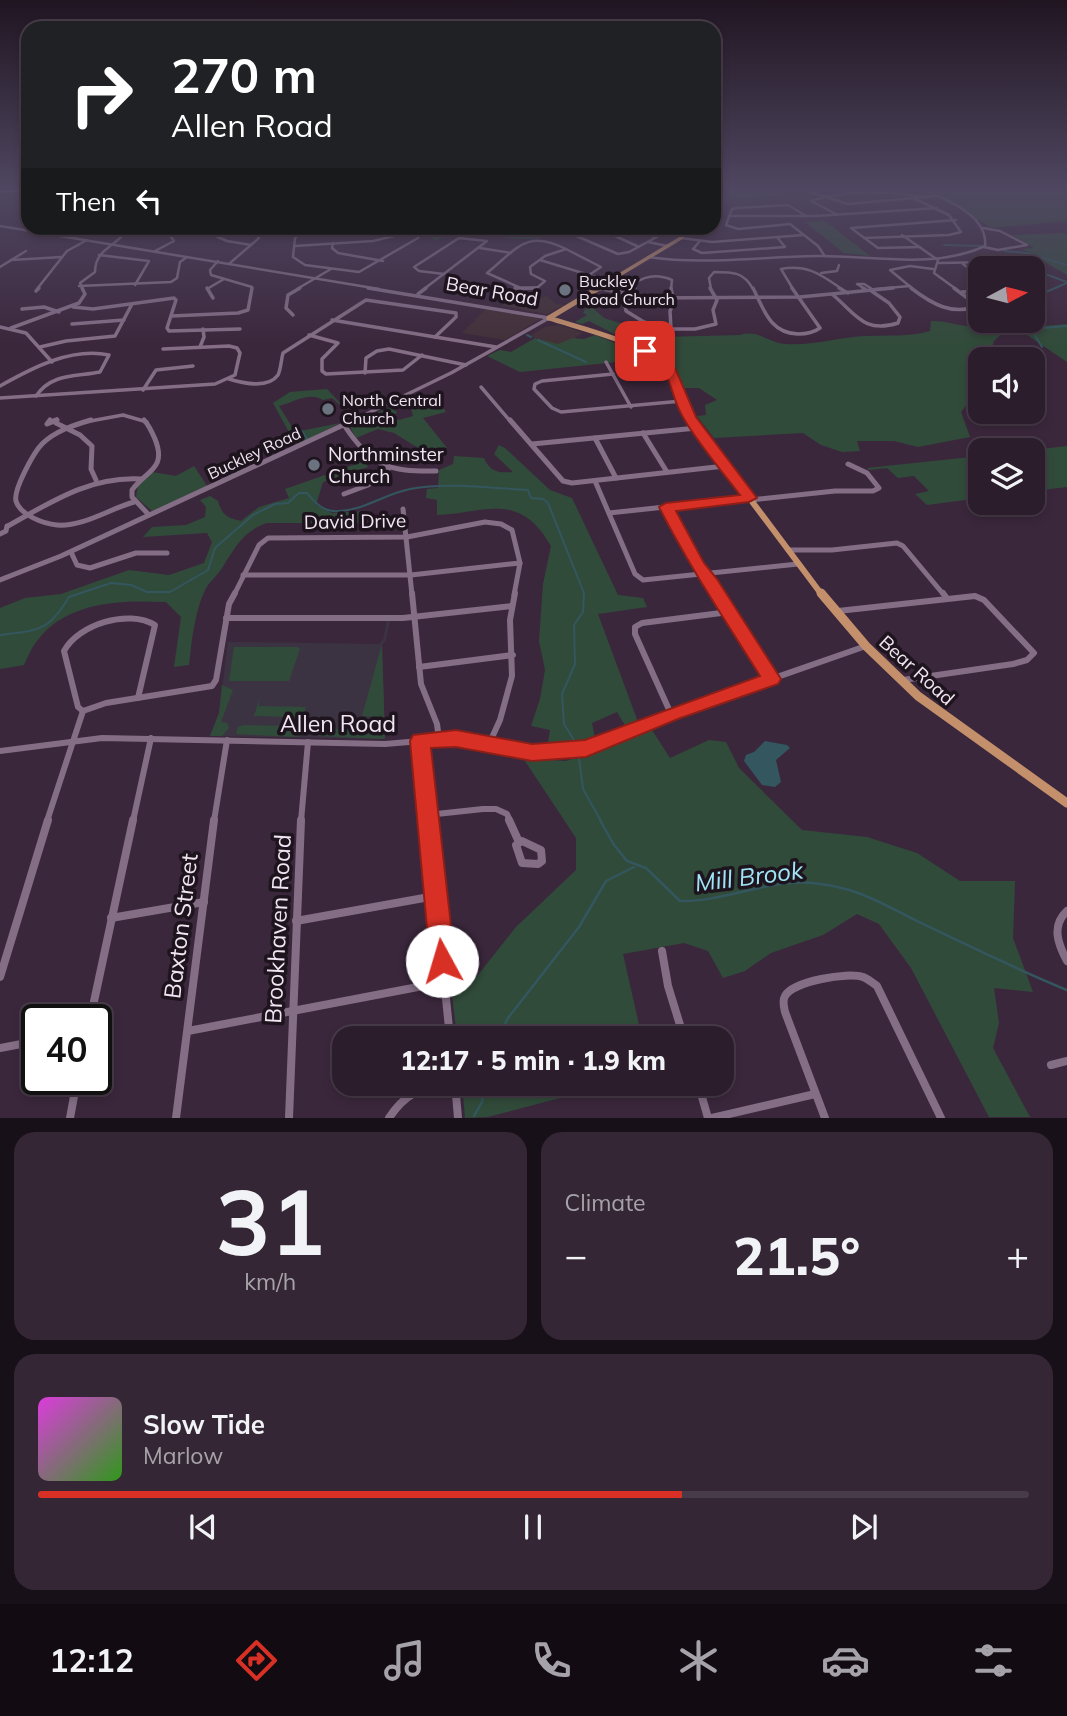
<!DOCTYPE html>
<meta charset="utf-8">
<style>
body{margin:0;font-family:Mulish,sans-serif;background:#342635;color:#f1f3f6;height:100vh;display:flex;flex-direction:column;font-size:26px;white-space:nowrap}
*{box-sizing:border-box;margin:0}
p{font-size:23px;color:#a6a2aa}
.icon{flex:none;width:38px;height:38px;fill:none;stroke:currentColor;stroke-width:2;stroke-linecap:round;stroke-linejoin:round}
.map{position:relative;height:1118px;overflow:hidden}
.details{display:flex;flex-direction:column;gap:14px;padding:14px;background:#181019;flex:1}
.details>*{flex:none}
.top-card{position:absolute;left:21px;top:21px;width:700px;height:214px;border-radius:21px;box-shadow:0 4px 10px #0003,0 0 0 2px #483b49;background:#202124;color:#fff;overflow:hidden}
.needle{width:46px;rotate:83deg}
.controls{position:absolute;left:968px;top:256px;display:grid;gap:14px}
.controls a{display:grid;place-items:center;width:77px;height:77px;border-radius:14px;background:#2c1d2d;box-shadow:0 4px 10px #0003,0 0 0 2px #483b49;font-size:35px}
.speed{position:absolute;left:21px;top:1004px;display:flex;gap:14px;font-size:35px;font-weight:700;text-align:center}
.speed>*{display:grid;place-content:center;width:91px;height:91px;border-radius:50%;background:#2c1d2d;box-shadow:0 4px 10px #0003,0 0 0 2px #483b49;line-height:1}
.speed .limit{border:4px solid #111;border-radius:10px;background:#fff;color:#111}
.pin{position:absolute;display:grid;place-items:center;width:60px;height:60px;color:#fff;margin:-30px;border-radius:14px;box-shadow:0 4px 10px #0006}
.me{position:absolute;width:77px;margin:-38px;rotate:354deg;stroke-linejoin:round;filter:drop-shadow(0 0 5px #0008)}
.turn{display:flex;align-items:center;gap:24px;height:147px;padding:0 35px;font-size:32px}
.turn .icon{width:91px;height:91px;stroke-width:2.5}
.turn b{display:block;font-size:49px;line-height:60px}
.then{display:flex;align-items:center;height:66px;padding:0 35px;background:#0003;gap:14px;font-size:26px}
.big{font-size:52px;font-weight:800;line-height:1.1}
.details .card{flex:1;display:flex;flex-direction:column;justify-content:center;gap:10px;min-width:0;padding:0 24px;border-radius:21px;background:#342635}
.details .dial{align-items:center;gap:0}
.dial b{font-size:91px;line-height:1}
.song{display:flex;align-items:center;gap:21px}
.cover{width:84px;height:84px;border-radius:10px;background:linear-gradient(135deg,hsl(300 70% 55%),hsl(110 70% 35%))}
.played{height:7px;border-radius:4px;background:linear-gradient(90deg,#d93025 65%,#483b49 65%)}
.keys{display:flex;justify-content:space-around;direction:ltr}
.heat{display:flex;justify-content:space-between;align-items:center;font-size:38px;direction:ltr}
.details .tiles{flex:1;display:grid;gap:14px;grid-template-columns:1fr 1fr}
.card:last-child{grid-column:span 2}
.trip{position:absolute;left:332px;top:1026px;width:402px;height:70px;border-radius:21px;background:#2c1d2d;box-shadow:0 4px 10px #0003,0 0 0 2px #483b49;font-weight:800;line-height:70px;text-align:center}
.tabs{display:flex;height:112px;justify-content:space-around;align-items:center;background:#120c12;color:#a6a2aa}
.tabs .icon{width:49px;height:49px}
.tabs .on{color:#d93025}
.tabs b{font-size:32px;color:#f1f3f6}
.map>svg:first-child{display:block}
.commercial{fill:#433139}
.education{fill:#3c3342}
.green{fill:#314b3a}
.water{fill:#33565f}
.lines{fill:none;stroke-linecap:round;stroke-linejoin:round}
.stream-far1{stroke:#33565f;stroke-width:2}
.stream{stroke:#33565f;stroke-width:2.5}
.minor-far4{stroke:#846e86;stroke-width:2.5}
.minor-far3{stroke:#846e86;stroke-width:3.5}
.minor-far2{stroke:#846e86;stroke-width:5}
.minor-far1{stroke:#846e86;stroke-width:6}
.minor{stroke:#846e86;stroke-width:8}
.major-far3{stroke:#c4906b;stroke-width:3.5}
.major-far2{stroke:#c4906b;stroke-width:5}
.major-far1{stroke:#c4906b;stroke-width:6}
.major{stroke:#c4906b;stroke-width:9}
.route{fill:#d93025;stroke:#8d1f18;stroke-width:2}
.worship-dot{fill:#6b7280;stroke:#1d141d;stroke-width:2.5}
.labels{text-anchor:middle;stroke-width:7;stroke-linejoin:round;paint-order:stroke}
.far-poi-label{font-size:16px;fill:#f2e5f3;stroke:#1d141d;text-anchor:start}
.far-street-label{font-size:16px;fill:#f2e5f3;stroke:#1d141d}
.street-label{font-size:19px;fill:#f2e5f3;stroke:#1d141d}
.poi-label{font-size:19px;fill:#f2e5f3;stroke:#1d141d;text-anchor:start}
.near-street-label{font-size:23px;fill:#f2e5f3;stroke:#1d141d}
.near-water-label{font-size:24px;font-style:italic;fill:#a0e5f7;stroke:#1d141d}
</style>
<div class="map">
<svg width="1067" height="1118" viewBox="0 0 1067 1118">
<rect width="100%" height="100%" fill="#3b273c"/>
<!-- commercial -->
<g class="commercial">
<path d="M547,296L556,304L564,305L546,314L502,306L511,297L530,300Z"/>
<path d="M488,307L540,319L505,340L462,333Z"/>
<path d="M560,325L583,333L561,346L530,336L545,327Z"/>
</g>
<!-- education -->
<path class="education" d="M387,621H390L386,640L382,645L385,739L210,736L219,713L228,642L379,644L383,640Z"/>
<!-- green -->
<g class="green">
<path d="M733,188H761L775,194H789L714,202Z"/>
<path d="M923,188H1067V221L992,228Z"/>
<path d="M825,221L870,256L844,253L805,222Z"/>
<path d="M455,228H543L551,233L561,230L566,232C555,235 541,239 526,239C489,240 472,222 435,241L428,234L449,231Z"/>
<path d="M1067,233V275L1022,249L1034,248L1012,235Z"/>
<path d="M589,303L597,306L594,309L604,318L662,337L740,335C758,329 768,343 786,344C813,346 839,337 866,336C888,335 908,337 930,331L931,321C955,320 970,334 994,320L1010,326L994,341L989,357L991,359H980V388L961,412L970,437L918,447L894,441H857L860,451L842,452L821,445L803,433L714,438L697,416L706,415L705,405L717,400L699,388H684C680,376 670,354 657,350C653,349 649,349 645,348L647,343L641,340H626L589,321L582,324L575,322L587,315L583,313Z"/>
<path d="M1067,324V362L1017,328Z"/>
<path d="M595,335L658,360L645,361L649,370L633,372L627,361L520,372L487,356L500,350L511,352L535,338L558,344L573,338L584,339Z"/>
<path d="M327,389L354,418L332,398L323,400C309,391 292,403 279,406L295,432L340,423L296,445L273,403L290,392Z"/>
<path d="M433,394L446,412L423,418L447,448L423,451L394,433L378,429L356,438L349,425L390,407L397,412L393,418L399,420L413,416L409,401Z"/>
<path d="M499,445L505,448L550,490L572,498L618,595L643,598L647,607L598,614L638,722L626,727L617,712L592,723L596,743L547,748L550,730L531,726L540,699L545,670L539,641L543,584L551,546C519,490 485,513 437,515V500L426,498L427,489L438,488L439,470L453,464L454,456L484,458C490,472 498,473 513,472L494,454Z"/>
<path d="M1067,446V487L1033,491V450Z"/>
<path d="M980,456V498L927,505L915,494L929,491L914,476L898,478L887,468L869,470L867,468Z"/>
<path d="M365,461L368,467L323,482L316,505L332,513L368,511L365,523H267C243,531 235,548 222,568C217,576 209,582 205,590C194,614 192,640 189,665L174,667L181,617L166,602C122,600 66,601 37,641C31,648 28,657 24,665L0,669V608L25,598L61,594L129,570L169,575L204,563L212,542L207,533L143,537L152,527L186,525L205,517L206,507L200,500L210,496L218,501C222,515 227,518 241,521L259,507L289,498L285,489Z"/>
<path d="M194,466L207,486L152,511L136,497L138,485L152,472L176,476Z"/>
<path d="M382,644L385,739L319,736L320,727L325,724L326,729H376L378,717L362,716Z"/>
<path d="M234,647H298L300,649L289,681H229Z"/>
<path d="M222,685L233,690L221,722L227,723L229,728L222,736H210L219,713Z"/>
<path d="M259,700V706L306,707L304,714L292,717L254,716Z"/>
<path d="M244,725L300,726L305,731L301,736L295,737L236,734L238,727Z"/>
<path d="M652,730L670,758L709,740L726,742L739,768L802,830L867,837L917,853L960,881H1015L1013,938L1033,992L994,988L999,1023L993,1048L1030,1117H989L911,968L879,924L857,914L823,935L771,953L745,971L723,978L708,951L684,943L623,954L642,1038H457L451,986L477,976L516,927L576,870V838L523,758L566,761Z"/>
<path d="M462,1083H617L488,1117L465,1118Z"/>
</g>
<!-- water -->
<path class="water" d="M765,741L787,745L790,748L776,760L781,782L775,787L762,785L744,761L746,755L754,752Z"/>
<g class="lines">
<!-- stream-far1 -->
<g class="stream-far1">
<path d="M944,245L982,246"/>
<path d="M1004,251L1026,253L1067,265"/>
<path d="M1032,269L1067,282"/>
<path d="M1039,295L1067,283"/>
<path d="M527,335L531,337"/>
<path d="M538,340L586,362"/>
<path d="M1042,347L1031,329L1067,326"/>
<path d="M302,431L307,439"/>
<path d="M0,635C39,630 48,632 69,597L111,583L131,585L147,592H170L208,570L215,548L253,515L275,504L288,503L299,493H307C314,501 321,510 333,511C360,513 384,494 410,489C449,482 489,488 528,490L531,498L543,499L548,503L584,593L583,612L574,625L575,664L562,694L564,724L574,740"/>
<path d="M579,758L583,789L601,821"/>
</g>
<!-- stream -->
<g class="stream">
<path d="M600,820L614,845L627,861L646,868L680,901C725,902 767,879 812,883C858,887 882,904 921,923C969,946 1018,970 1067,990"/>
<path d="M498,1038L508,1018L579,927L606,881L634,867"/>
<path d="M474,1116L482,1102L485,1083"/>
</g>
<!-- minor-far4 -->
<g class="minor-far4">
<path d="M779,188H799"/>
<path d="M798,188L848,204L936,196"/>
<path d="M836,214L811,201C846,190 887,190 923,197"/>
<path d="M729,216H816L937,208"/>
<path d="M790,224L738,229L726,225L732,209L737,208L788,205L806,216"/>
<path d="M790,224L818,246L824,255"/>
<path d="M0,226L379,289"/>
<path d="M95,228L96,231L125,234"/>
<path d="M206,228L205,231L227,241L251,245"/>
<path d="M399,228L419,235L418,238L359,272L305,265L293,257L295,238L299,234Z"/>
<path d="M558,228L618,254L629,252L666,232V228"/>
<path d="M598,228L639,247"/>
<path d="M632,228L639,233L656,237"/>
<path d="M983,228L1000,231L1027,245L998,250L984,247"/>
<path d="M563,230L577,228"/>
<path d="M902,235L938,260L934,273L956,289"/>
<path d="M681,238L712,242L803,235"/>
<path d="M864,238L949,235L961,232L949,215L915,199"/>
<path d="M700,241L693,249L702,253L785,247L777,237"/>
<path d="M648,242L667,246"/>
<path d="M333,243L332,248L338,253L383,261"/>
<path d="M295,246L373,241L428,228"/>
<path d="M920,247L878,248L851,228L956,220"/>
<path d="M480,248L511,253"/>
<path d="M566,249L601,267L589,275"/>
<path d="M155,251L174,241L168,233L172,228"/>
<path d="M99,255L149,261L135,285"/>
<path d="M648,257C704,265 759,257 815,256C870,255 934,270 985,246C988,214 945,200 921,188"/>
<path d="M11,260L62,257"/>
<path d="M540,260L609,281"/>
<path d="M218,261L210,270L211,275L252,287V289"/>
<path d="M230,263L259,238L255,232L239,228"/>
<path d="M939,263L992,262"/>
<path d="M963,264L980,277"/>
<path d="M0,267L26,251"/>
<path d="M821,273L837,271L839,265"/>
<path d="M79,286L171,282L177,278L180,262L187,257"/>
<path d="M597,288L605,289"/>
<path d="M37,289L67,251L87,240"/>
<path d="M83,289L80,283L95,272C95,248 118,246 129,228"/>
<path d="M207,289L224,279"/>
<path d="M297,289L331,269"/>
<path d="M424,289L487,241L459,238L414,267L419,271L444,274"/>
<path d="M523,289L487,273C518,248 526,229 566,249"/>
<path d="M523,289L538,287L545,281L531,274L530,267L545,256L566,249"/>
<path d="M635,289L634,284C646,275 658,274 672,280L671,289"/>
<path d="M711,289L709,278L714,272C733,272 744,272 753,289"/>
<path d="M793,289L781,269C808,264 821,275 842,289"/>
<path d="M865,289L857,284H864L872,289"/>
<path d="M875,289L910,286"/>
<path d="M913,289L890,270L910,266L933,269"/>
</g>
<!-- minor-far3 -->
<g class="minor-far3">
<path d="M207,288L213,298"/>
<path d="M368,288L549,318"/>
<path d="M515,288H534"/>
<path d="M597,288L651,298L800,297L893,288"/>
<path d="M635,288L625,306L626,311L644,322L671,329"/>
<path d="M671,288L674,302L670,311L671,329"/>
<path d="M753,288C764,310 770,333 798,334C807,334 813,333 820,328L792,288"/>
<path d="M839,288L848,293"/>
<path d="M863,288L866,290"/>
<path d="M911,288C932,304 952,316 978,306L954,288"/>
<path d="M36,291L39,288"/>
<path d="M962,292L980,291"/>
<path d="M418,294L426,288"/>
<path d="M833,295C856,314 864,334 898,323L900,317L889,303L870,290"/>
<path d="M73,307L93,309L174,298L176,300L167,328L169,331L240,329"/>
<path d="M22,309L44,307L59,312"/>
<path d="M293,315L286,308L288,295L300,288"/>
<path d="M171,316L238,313L248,310L252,288"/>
<path d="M332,320L496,347"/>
<path d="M72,324L124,320"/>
<path d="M0,327L26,333L52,362"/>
<path d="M11,328L79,303L85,294L82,288"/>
<path d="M671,329H695L716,324L713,310L717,300L710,288"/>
<path d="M309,335L338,343L322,359V371L326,374L403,370L422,355"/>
<path d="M40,347L66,341L115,336L132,304"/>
<path d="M200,347L204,337L203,329"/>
<path d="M606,362L631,407"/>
<path d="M365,373L366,358L377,351L389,349L466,365"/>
<path d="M613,374L542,381L535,384L534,389L552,408L561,412L682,401"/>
<path d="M229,379C242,383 268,389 278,375C281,369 281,360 283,353L366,300L456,313V317L435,337"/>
<path d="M0,386C32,368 71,347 109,355L100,372C75,377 52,373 36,396"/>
<path d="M481,387L511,422"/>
<path d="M143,390L156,370L193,366"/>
<path d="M0,398L215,384L235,375L240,353L237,348L229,346L163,349"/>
<path d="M49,422L57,419L56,422"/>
<path d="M85,422L123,415L147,422"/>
<path d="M350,422L451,373L549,318"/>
</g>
<!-- minor-far2 -->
<g class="minor-far2">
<path d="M50,420L47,424L57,420"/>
<path d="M91,420C74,425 55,431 42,444C34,452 13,490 16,501C20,515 44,524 57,525C83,527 109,509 134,502"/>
<path d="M144,420C149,425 152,432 155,439C167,469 147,470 132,490V497L149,515"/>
<path d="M510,420L563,481L572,483L725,466"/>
<path d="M56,423L80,435L92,446L91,469L96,480"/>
<path d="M344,425C371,466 388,472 436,471"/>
<path d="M643,433L667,472"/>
<path d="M595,438L616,478"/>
<path d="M532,444L697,428"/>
<path d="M382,465L394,455"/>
<path d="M595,481L635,574L643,580L798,564"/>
<path d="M344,494L368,485L389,468"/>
<path d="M751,500L835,491H873L879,488L867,473L848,464"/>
<path d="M666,507L717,595"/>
<path d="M403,509L412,595"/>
<path d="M609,513L749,498"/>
<path d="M8,526C51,502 90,476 141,479"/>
<path d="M0,534L6,531L7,526"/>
<path d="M788,550H832L897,543L903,546L944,595"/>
<path d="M71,552L77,565L90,568L136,553H167"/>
<path d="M243,575H411L520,563"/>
<path d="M0,580L61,556L354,420"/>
<path d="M234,595L259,545L268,538L407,537L485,522L501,524L512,530L520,563L514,595"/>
</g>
<!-- minor-far1 -->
<g class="minor-far1">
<path d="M412,593L421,684L437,724L439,739"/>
<path d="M716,593L771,679"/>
<path d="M943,593L946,597"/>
<path d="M838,611L975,596L984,600L1034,653L1027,660L1013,664L903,680"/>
<path d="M226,618H403L512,606"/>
<path d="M419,667L513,655"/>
<path d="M83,711L106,703L212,686L216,680L229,604L235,593"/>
<path d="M83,711L78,707L64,651C79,624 128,609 155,625L138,698"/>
<path d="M671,714L635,634V627L642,623L729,612"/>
<path d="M420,741L428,821"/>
<path d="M489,744L500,720L512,676L510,620L515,593"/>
<path d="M0,751L102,738L385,744L456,738L532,752L571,751L601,744L671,714L866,646"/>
<path d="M427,815L483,809H496L507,814L510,821"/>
<path d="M47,821L83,711"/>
<path d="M133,821L151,738"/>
<path d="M214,821L227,740"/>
<path d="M301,821L308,742"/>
</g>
<!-- minor -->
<g class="minor">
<path d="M428,820L450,1038"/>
<path d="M509,820L519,842"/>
<path d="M522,841L541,850L542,861L538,864L522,863L516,845Z"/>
<path d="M1067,911C1051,926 1058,944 1067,961"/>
<path d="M111,918L204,902"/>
<path d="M296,921L435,896"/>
<path d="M662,951L668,986L684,1038"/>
<path d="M0,977L48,820"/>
<path d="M90,1020L133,820"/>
<path d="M188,1031L444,982"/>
<path d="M0,1048L37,1041"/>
<path d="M1051,1065L1067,1061"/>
<path d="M455,1083L458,1118"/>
<path d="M698,1083L708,1118"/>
<path d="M70,1118L77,1080"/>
<path d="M176,1118L214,820"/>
<path d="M289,1118L301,820"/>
<path d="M389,1118C404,1095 419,1088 446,1083"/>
<path d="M712,1118L815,1094"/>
<path d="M825,1118L785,1012C784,1007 782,1001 785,996C793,981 848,972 863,977C868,979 873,983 877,986L941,1118"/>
</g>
<!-- major-far3 -->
<g class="major-far3">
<path d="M0,191L28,190"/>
<path d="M596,289L681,238L690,228"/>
</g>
<!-- major-far2 -->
<g class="major-far2">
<path d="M549,318C585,330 654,344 674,377C682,391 684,408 693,422"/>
<path d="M549,318L599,288"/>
</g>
<!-- major-far1 -->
<path class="major-far1" d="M691,420L822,595"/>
<!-- major -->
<path class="major" d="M821,593L866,646L918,696L1067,803"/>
</g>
<!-- sky -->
<linearGradient id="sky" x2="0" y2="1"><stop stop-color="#201521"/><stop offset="0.55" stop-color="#4f4761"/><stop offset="1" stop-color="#4f4761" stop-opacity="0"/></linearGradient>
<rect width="1067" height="344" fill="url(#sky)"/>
<!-- route -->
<path class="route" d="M641,349H648L665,358L676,370L696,417L757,498L749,502L676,511L704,563L717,579L781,679L778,684L678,719L586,757L532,761L456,747L431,748L455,961L451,970L442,973L433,970L430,961L410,741L413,735L456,730L532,744L585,740L760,676C725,620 689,566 659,507L666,503L740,495C721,470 700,446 684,419C665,387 679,377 641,353Z"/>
<!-- markers -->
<g class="worship-dot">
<circle cx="565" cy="290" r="7"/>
<circle cx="328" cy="409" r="7"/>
<circle cx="314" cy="465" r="7"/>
</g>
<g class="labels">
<!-- far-poi labels -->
<g class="far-poi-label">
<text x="579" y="287">Buckley<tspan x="579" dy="18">Road Church</tspan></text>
<text x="342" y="406">North Central<tspan x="342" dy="18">Church</tspan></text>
</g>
<!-- far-street labels -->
<g class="far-street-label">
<text transform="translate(254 453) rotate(-25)" y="6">Buckley Road</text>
</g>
<!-- street labels -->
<g class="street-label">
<text transform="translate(492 291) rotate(10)" y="7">Bear Road</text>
<text transform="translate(355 521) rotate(-1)" y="7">David Drive</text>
<text transform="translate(917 670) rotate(42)" y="7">Bear Road</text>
</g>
<!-- poi labels -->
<g class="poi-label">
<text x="328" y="461">Northminster<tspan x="328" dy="22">Church</tspan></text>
</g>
<!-- near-street labels -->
<g class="near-street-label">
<text x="338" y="732">Allen Road</text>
<text transform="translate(181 926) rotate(-83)" y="8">Baxton Street</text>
<text transform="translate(278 929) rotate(-87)" y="8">Brookhaven Road</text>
</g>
<!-- near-water labels -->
<g class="near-water-label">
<text transform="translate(749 877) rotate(-7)" y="8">Mill Brook</text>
</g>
</g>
</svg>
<div class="controls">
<a><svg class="needle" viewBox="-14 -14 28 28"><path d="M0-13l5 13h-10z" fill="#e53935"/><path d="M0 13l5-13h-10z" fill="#a6a2aa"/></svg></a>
<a><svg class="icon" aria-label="sound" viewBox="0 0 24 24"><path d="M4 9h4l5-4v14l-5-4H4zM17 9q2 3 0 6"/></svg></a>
<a><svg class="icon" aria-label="layers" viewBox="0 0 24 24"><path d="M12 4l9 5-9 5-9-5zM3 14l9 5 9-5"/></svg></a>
</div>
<div class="speed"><div class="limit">40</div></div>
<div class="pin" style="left:645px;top:351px;background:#d93025"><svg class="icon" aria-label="arrive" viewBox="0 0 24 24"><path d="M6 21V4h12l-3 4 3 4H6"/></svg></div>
<svg class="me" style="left:442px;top:961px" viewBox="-20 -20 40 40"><circle r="19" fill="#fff"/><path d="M0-13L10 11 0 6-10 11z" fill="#d93025"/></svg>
<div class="trip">12:17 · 5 min · 1.9 km</div>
<div class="top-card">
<div class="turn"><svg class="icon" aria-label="right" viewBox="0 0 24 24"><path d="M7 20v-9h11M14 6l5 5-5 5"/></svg><div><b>270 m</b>Allen Road</div></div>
<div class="then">Then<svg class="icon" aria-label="left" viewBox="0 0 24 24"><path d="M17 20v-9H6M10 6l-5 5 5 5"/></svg></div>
</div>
</div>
<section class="details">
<div class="tiles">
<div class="card dial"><b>31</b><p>km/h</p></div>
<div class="card"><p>Climate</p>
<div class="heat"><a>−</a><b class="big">21.5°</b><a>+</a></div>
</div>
<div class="card">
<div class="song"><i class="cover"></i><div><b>Slow Tide</b><p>Marlow</p></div></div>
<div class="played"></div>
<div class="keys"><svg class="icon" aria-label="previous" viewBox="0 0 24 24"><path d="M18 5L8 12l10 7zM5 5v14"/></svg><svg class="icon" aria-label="pause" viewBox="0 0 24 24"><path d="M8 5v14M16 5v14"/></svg><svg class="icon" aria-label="next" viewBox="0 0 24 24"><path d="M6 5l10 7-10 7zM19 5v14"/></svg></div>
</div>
</div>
</section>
<nav class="tabs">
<b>12:12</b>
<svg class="icon on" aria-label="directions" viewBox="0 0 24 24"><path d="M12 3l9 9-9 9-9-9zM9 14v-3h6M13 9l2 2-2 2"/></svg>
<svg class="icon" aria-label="music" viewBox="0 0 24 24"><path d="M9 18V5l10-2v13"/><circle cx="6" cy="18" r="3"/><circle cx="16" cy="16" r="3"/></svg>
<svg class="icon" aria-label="phone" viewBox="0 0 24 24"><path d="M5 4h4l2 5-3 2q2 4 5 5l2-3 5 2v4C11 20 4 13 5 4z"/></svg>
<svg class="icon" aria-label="climate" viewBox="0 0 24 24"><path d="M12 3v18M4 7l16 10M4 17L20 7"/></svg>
<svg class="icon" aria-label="car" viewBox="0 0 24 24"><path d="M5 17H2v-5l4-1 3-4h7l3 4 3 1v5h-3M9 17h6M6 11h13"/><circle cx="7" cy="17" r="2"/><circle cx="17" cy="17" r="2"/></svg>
<svg class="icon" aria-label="filters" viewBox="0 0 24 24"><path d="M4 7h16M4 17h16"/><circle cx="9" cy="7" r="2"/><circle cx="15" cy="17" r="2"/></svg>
</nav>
